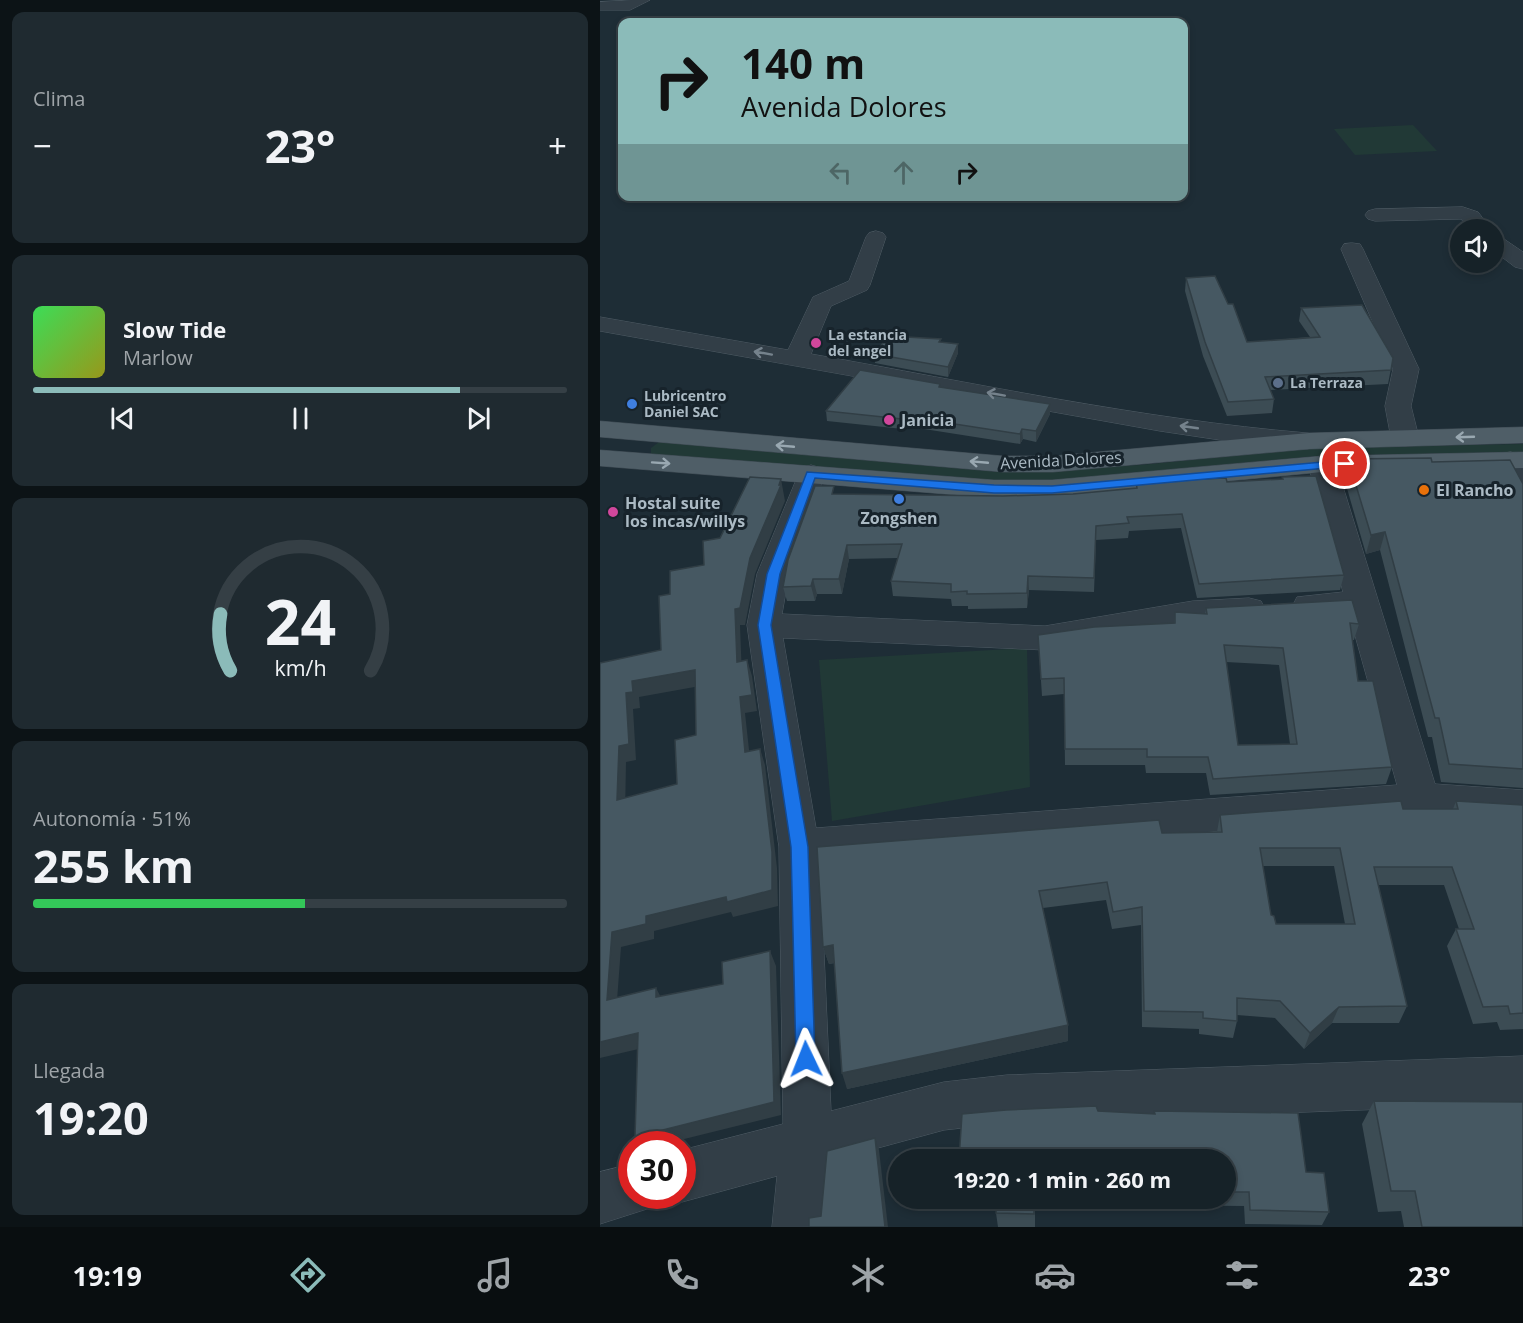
<!DOCTYPE html>
<html lang="es">
<meta charset="utf-8">
<style>
body{margin:0;font-family:"Open Sans",sans-serif;background:#1f2a30;color:#f1f3f6;height:100vh;display:flex;flex-direction:column;font-size:22px;white-space:nowrap}
*{box-sizing:border-box;margin:0}
p{font-size:20px;color:#9ea4a8}
.icon{flex:none;width:33px;height:33px;fill:none;stroke:currentColor;stroke-width:2;stroke-linecap:round;stroke-linejoin:round}
.map{position:relative;flex:1;overflow:hidden}
.details{display:flex;flex-direction:column;gap:12px;padding:12px;background:#0c1316;width:600px}
.details>*{flex:none}
.hud{position:absolute;left:18px;top:18px;width:570px;height:183px;border-radius:12px;box-shadow:0 3px 9px #0003,0 0 0 2px #353f45;background:#8bbbb9;color:#111;overflow:hidden}
.tools{position:absolute;left:850px;top:219px;display:grid;gap:12px}
.tools a{display:grid;place-items:center;width:54px;height:54px;border-radius:50%;background:#162228;box-shadow:0 3px 9px #0003,0 0 0 2px #353f45;font-size:30px}
.speed{position:absolute;left:18px;top:1131px;display:flex;gap:12px;font-size:30px;font-weight:700;text-align:center}
.speed>*{display:grid;place-content:center;width:78px;height:78px;border-radius:50%;background:#162228;box-shadow:0 3px 9px #0003,0 0 0 2px #353f45;line-height:1}
.speed .limit{border:9px solid #d22;background:#fff;color:#111}
.pin{position:absolute;display:grid;place-items:center;width:51px;height:51px;color:#fff;margin:-26px;border:3px solid #fff;border-radius:50%;box-shadow:0 2px 6px #0007}
.me{position:absolute;width:66px;margin:-33px;rotate:358deg;stroke-linejoin:round;filter:drop-shadow(0 0 4px #0008)}
.turn{display:flex;align-items:center;gap:21px;height:126px;padding:0 24px;font-size:27px}
.turn .icon{width:78px;height:78px;stroke-width:2.5}
.turn b{display:block;font-size:42px;line-height:51px}
.lanes{display:flex;align-items:center;height:57px;padding:0 24px;background:#0003;justify-content:center;gap:30px;direction:ltr}
.lanes .off{opacity:.35}
.big{font-size:45px;font-weight:700;line-height:1.1}
.details .widget{flex:1;display:flex;flex-direction:column;justify-content:center;gap:9px;min-width:0;padding:0 21px;border-radius:12px;background:#1f2a30}
.details .dial{align-items:center;gap:0}
.dial svg{height:156px;overflow:visible;fill:none;stroke:#353f45;stroke-width:7;stroke-linecap:round;text-anchor:middle}
.dial text{fill:#f1f3f6;stroke:none}
.song{display:flex;align-items:center;gap:18px}
.cover{width:72px;height:72px;border-radius:9px;background:linear-gradient(135deg,hsl(130 70% 55%),hsl(60 70% 35%))}
.played{height:6px;border-radius:3px;background:linear-gradient(90deg,#8bbbb9 80%,#353f45 80%)}
.keys{display:flex;justify-content:space-around;direction:ltr}
.heat{display:flex;justify-content:space-between;align-items:center;font-size:33px;direction:ltr}
.charge{height:9px;border-radius:4px;background:linear-gradient(90deg,#34c759 51%,#353f45 0)}
.trip{position:absolute;left:288px;top:1149px;width:348px;height:60px;border-radius:30px;background:#162228;box-shadow:0 3px 9px #0003,0 0 0 2px #353f45;font-weight:700;line-height:60px;text-align:center}
.tabs{display:flex;height:96px;justify-content:space-around;align-items:center;background:#090e10;color:#9ea4a8}
.tabs .icon{width:42px;height:42px}
.tabs .selected{color:#8bbbb9}
.tabs b{font-size:27px;color:#f1f3f6}
main{display:flex;flex:1;min-height:0}
.map>svg:first-child{display:block}
.green{fill:#213936}
.lines{fill:none;stroke-linecap:round;stroke-linejoin:round}
.minor-casing{stroke:#4f5c65;stroke-width:1}
.major-casing{stroke:#3e4a53;stroke-width:1}
.minor{fill:#323e47;fill-rule:evenodd}
.major{fill:#4f5e67;fill-rule:evenodd}
.wall{fill:#3c4c54;fill-rule:evenodd}
.shaded-wall{fill:#313e45}
.building{fill:#465862;stroke:#313e45;stroke-width:1.5;fill-rule:evenodd}
.oneway{stroke:#75828c}
.oneway2{stroke:#99a8b1}
.route{fill:#1a73e8;stroke:#114b97;stroke-width:1.5}
.hotel-dot{fill:#d1479c;stroke:#17232b;stroke-width:2}
.service-dot{fill:#5c6f8a;stroke:#17232b;stroke-width:2}
.shop-dot{fill:#3f7fe0;stroke:#17232b;stroke-width:2}
.food-dot{fill:#e8710a;stroke:#17232b;stroke-width:2}
.labels{text-anchor:middle;stroke-width:6;stroke-linejoin:round;paint-order:stroke}
.far-poi-label{font-size:14px;font-weight:bold;fill:#abbac4;stroke:#17232b;text-anchor:start}
.poi-label{font-size:16px;font-weight:bold;fill:#abbac4;stroke:#17232b;text-anchor:start}
.street-label{font-size:16px;fill:#abbac4;stroke:#17232b}
</style>
<main>
<section class="details">
<div class="widget"><p>Clima</p>
<div class="heat"><a>−</a><b class="big">23°</b><a>+</a></div>
</div>
<div class="widget">
<div class="song"><i class="cover"></i><div><b>Slow Tide</b><p>Marlow</p></div></div>
<div class="played"></div>
<div class="keys"><svg class="icon" aria-label="previous" viewBox="0 0 24 24"><path d="M18 5L8 12l10 7zM5 5v14"/></svg><svg class="icon" aria-label="pause" viewBox="0 0 24 24"><path d="M8 5v14M16 5v14"/></svg><svg class="icon" aria-label="next" viewBox="0 0 24 24"><path d="M6 5l10 7-10 7zM19 5v14"/></svg></div>
</div>
<div class="widget dial"><svg viewBox="0 0 100 80">
<path d="M14 69A42 42 0 1 1 86 69"/>
<path d="M14 69A42 42 0 0 1 9 40" stroke="#8bbbb9"/>
<text x="50" y="56" font-size="32" font-weight="700">24</text>
<text x="50" y="72" font-size="11">km/h</text>
</svg></div>
<div class="widget"><p>Autonomía · 51%</p><b class="big">255 km</b><div class="charge"></div></div>
<div class="widget"><p>Llegada</p><b class="big">19:20</b></div>
</section>
<div class="map">
<svg width="923" height="1227" viewBox="0 0 923 1227">
<rect width="100%" height="100%" fill="#1e2d36"/>
<!-- green -->
<g class="green">
<path d="M813,125L837,151L755,155L734,129Z"/>
<path d="M59,442L400,472L540,465L713,448L923,444V452L717,456L452,482L396,483L51,454V448Z"/>
<path d="M427,648L430,787L232,821L219,660Z"/>
</g>
<g class="lines">
<!-- minor casing -->
<g class="minor-casing">
<g id="minor">
<path d="M32,0H50L30,10H0V2Z"/>
<path d="M863,207L878,212L892,230H871L861,219L775,221L768,219L765,215L768,211L775,209Z"/>
<path d="M276,231L283,233L286,237L270,285L267,290L231,306L211,354C375,383 540,419 707,433L717,435L721,441L717,447L707,449L647,444L560,431L0,331V317L188,350L213,297L249,281L266,237L269,233Z"/>
<path d="M894,235L901,237L923,252V269L915,267L894,251Z"/>
<path d="M752,243L760,244L763,249L819,369L811,406L819,438L815,444L805,446L795,444L791,438L785,406L793,369L741,249L744,244Z"/>
<path d="M911,452L923,457V491L913,488L897,460L901,454Z"/>
<path d="M722,456L732,458L736,464L835,784L923,790V822L820,815L220,863L231,1111L344,1082L407,1075L923,1056V1104L407,1123L344,1130L230,1161L225,1193L224,1227H172L177,1176L82,1202L67,1196H82V1150L183,1124L179,847L147,625L157,574L201,468L211,465L221,468L225,474L189,574L182,614L445,626L593,601L649,598L661,601L665,609L661,617L649,620L593,623L445,650L183,638L216,828L797,785L749,614L709,616L697,613L693,605L697,597L743,592L708,464L712,458Z"/>
<path d="M32,1164V1196H55L50,1208L0,1224V1172Z"/>
</g>
</g>
<!-- major casing -->
<g class="major-casing">
<g id="major">
<path d="M0,421L403,456H453L709,433L923,427V443L709,449L453,472H403L0,437Z"/>
<path d="M0,450L394,480H452L722,456L923,452V468L722,472L452,498H394L0,466Z"/>
</g>
</g>
<!-- minor -->
<use href="#minor" class="minor"/>
<!-- major -->
<use href="#major" class="major"/>
</g>
<!-- wall -->
<g class="wall">
<path d="M586,278L628,304L647,342L710,337L699,321L701,308L793,358L788,384L670,390L674,399L672,413L627,416L603,356L585,291Z"/>
<path d="M287,343H341L358,344V353L348,377L275,363L274,354Z"/>
<path d="M340,384V387L450,414L436,442L423,439L420,444L305,426L303,429L227,421L226,411Z"/>
<path d="M748,459L832,462L923,484V788L841,782L832,737H828L780,550L766,554L744,478Z"/>
<path d="M682,477L744,575L740,590L597,598L581,528L529,531L528,538L496,540L494,592L429,590L427,608L368,609V606H352L351,599L293,596L291,581L298,558L249,559L242,594H217L215,601H187L183,587L235,494L403,496L473,494L536,488V482H627L682,479Z"/>
<path d="M606,608L759,624L754,640H752L758,681L792,767L786,784L610,795L606,773H546L545,765H465L464,694L442,696L438,635L574,623L575,612L605,614ZM626,662L679,665L690,744L638,745Z"/>
<path d="M856,801L923,805V1029L900,1030L897,1022L873,1024L847,946L856,929H859L844,885H778L807,1006L799,1023H732L704,1049L675,1018L637,1015V1021L633,1038L599,1034V1029L542,1027L541,925L512,929L506,900L443,908L468,1041L247,1089L235,963L229,964L223,947L562,833L617,832L620,815L803,809H853ZM663,866H734L745,924H676L671,915Z"/>
<path d="M774,1101L923,1227H804L801,1211L778,1212L762,1124Z"/>
<path d="M498,1111L554,1114V1111L706,1172L729,1212L722,1225L645,1224L644,1206L435,1204V1227H398L396,1213L397,1200H360L359,1198H626V1160Z"/>
</g>
<!-- shaded-wall -->
<g class="shaded-wall">
<path d="M358,344V353L348,377V367Z"/>
<path d="M450,404V414L436,442V431Z"/>
<path d="M303,416L305,426L303,429L302,419Z"/>
<path d="M422,429L423,439L420,444V434Z"/>
<path d="M181,479L185,501L155,574L145,625H140L142,678L137,662L135,609L150,558Z"/>
<path d="M785,532L780,550L766,554L771,535Z"/>
<path d="M247,545L249,559L242,594L239,579Z"/>
<path d="M428,576L429,590L427,608V593Z"/>
<path d="M213,579L217,594L215,601L211,586Z"/>
<path d="M147,660L152,676L157,711L145,713L151,768L145,752L140,697Z"/>
<path d="M95,670L100,686L39,697L40,708L33,709L36,760L26,762L25,816L17,800L19,746L26,693L32,681Z"/>
<path d="M160,749L165,765L177,868L178,906L133,917L131,912L54,931V939L21,947L16,1014L7,1000L12,932Z"/>
<path d="M233,945L238,962L229,964L223,947Z"/>
<path d="M170,951L176,966L181,1115L64,1144H40L35,1137Z"/>
<path d="M56,988L64,1003L56,997Z"/>
<path d="M739,1007L732,1023L704,1049L710,1033Z"/>
<path d="M468,1025V1041L247,1089L242,1073Z"/>
<path d="M38,1033L47,1047L0,1058V1042Z"/>
<path d="M275,1138L279,1150L288,1227H285Z"/>
</g>
<!-- building -->
<g class="building">
<path d="M615,276L628,304H633L647,342L720,337L701,308L762,305L793,358L791,370L665,377L674,399L628,402L605,342L586,278Z"/>
<path d="M289,336L341,339L339,342L358,344L348,367L274,354L283,343H287Z"/>
<path d="M260,370L340,384L339,387L450,404L436,431L422,429L420,434L303,416L302,419L226,411Z"/>
<path d="M831,458L832,462L910,460L923,484V769L849,764L839,718H835L785,532L771,535L748,459Z"/>
<path d="M716,476L744,575L599,584L582,514L527,517L529,523L496,526L494,578L428,576L427,593L367,594V591L351,592V584L291,581L302,544L247,545L239,579H213L211,586L183,587L188,560L215,486H234L232,494L403,496L473,494L537,488L536,482L626,478L627,482L683,479L682,477Z"/>
<path d="M150,477L181,479L179,485H181L150,558L140,608L135,609L137,662L147,660L152,695L140,697L145,752L160,749L172,852V890L127,902L126,897L46,916V924L12,932L7,1000L56,988V997L123,984L122,962L170,951L174,1102L35,1137L38,1033L0,1042V663L61,650L59,596L70,594V571L104,565L103,541L120,538ZM95,670L96,735L75,740L77,784L17,800L19,746L29,744L26,693L33,692L32,681Z"/>
<path d="M752,600L759,624L750,623L758,681H773L792,767L613,779L608,757H547V749H465L464,678L441,679L438,635L494,627L575,623V612L607,614L606,608ZM624,645L683,648L697,744L638,745Z"/>
<path d="M801,801L803,809H858L856,801L923,805V1013L910,1014L908,1006L883,1007L856,929H874L852,867H774L807,1006L739,1007L710,1033L680,1001L637,998V1021L603,1018V1012L544,1011L542,907L513,912L507,882L439,891L468,1025L242,1073L233,945L223,947L217,847L559,820L562,833L622,832L620,815ZM660,848H740L755,924H676L674,916L671,915Z"/>
<path d="M774,1101L923,1102V1227H822L815,1191H791Z"/>
<path d="M496,1106L498,1111L555,1114L554,1111L698,1113L706,1172L724,1173L729,1212L650,1210L649,1192H626V1160H359L362,1114L406,1110Z"/>
<path d="M275,1138L285,1227H209V1218L221,1216L227,1151Z"/>
<path d="M397,1198H434V1214L396,1213Z"/>
</g>
<!-- one-way arrows -->
<defs><path id="oneway-shaft" d="M-6 0H5M1.5-3L5.5 0L1.5 3" fill="none" stroke-width="1.6" stroke-linecap="round" stroke-linejoin="round" transform="scale(1.5)"/></defs>
<g class="oneway">
<use href="#oneway-shaft" transform="translate(163 353) rotate(-170)"/>
<use href="#oneway-shaft" transform="translate(396 394) rotate(-170)"/>
<use href="#oneway-shaft" transform="translate(589 427) rotate(-172)"/>
</g>
<g class="oneway2">
<use href="#oneway-shaft" transform="translate(865 437) rotate(178)"/>
<use href="#oneway-shaft" transform="translate(185 446) rotate(-175)"/>
<use href="#oneway-shaft" transform="translate(379 462) rotate(-175)"/>
<use href="#oneway-shaft" transform="translate(61 463) rotate(4)"/>
</g>
<!-- route -->
<path class="route" d="M745,460L751,464L749,466L452,493H394L215,478L180,574L171,625L208,847L215,1059L213,1066L206,1069L199,1066L196,1059L191,847L158,625L167,574L207,472L394,485L452,486Z"/>
<!-- markers -->
<g class="hotel-dot">
<circle cx="216" cy="343" r="6"/>
<circle cx="289" cy="420" r="6"/>
<circle cx="13" cy="512" r="6"/>
</g>
<circle class="service-dot" cx="678" cy="383" r="6"/>
<g class="shop-dot">
<circle cx="32" cy="404" r="6"/>
<circle cx="299" cy="499" r="6"/>
</g>
<circle class="food-dot" cx="824" cy="490" r="6"/>
<g class="labels">
<!-- far-poi labels -->
<g class="far-poi-label">
<text x="228" y="340">La estancia<tspan x="228" dy="16">del angel</tspan></text>
<text x="690" y="388">La Terraza</text>
<text x="44" y="401">Lubricentro<tspan x="44" dy="16">Daniel SAC</tspan></text>
</g>
<!-- poi labels -->
<g class="poi-label">
<text x="301" y="426">Janicia</text>
<text x="836" y="496">El Rancho</text>
<text x="25" y="509">Hostal suite<tspan x="25" dy="18">los incas/willys</tspan></text>
<text x="299" y="524" text-anchor="middle">Zongshen</text>
</g>
<!-- street labels -->
<g class="street-label">
<text transform="translate(461 460) rotate(-3)" y="6">Avenida Dolores</text>
</g>
</g>
</svg>
<div class="tools">
<a><svg class="icon" aria-label="sound" viewBox="0 0 24 24"><path d="M4 9h4l5-4v14l-5-4H4zM17 9q2 3 0 6"/></svg></a>
</div>
<div class="speed"><div class="limit">30</div></div>
<div class="pin" style="left:745px;top:464px;background:#d93025"><svg class="icon" aria-label="arrive" viewBox="0 0 24 24"><path d="M6 21V4h12l-3 4 3 4H6"/></svg></div>
<svg class="me" style="left:206px;top:1059px" viewBox="-20 -20 40 40"><path d="M0-17L14 15 0 8-14 15z" fill="#1a73e8" stroke="#fff" stroke-width="4"/></svg>
<div class="trip">19:20 · 1 min · 260 m</div>
<div class="hud">
<div class="turn"><svg class="icon" aria-label="right" viewBox="0 0 24 24"><path d="M7 20v-9h11M14 6l5 5-5 5"/></svg><div><b>140 m</b>Avenida Dolores</div></div>
<div class="lanes"><svg class="icon off" aria-label="left" viewBox="0 0 24 24"><path d="M17 20v-9H6M10 6l-5 5 5 5"/></svg><svg class="icon off" aria-label="ahead" viewBox="0 0 24 24"><path d="M12 20V5M6 11l6-6 6 6"/></svg><svg class="icon" aria-label="right" viewBox="0 0 24 24"><path d="M7 20v-9h11M14 6l5 5-5 5"/></svg></div>
</div>
</div>
</main>
<nav class="tabs">
<b>19:19</b>
<svg class="icon selected" aria-label="directions" viewBox="0 0 24 24"><path d="M12 3l9 9-9 9-9-9zM9 14v-3h6M13 9l2 2-2 2"/></svg>
<svg class="icon" aria-label="music" viewBox="0 0 24 24"><path d="M9 18V5l10-2v13"/><circle cx="6" cy="18" r="3"/><circle cx="16" cy="16" r="3"/></svg>
<svg class="icon" aria-label="phone" viewBox="0 0 24 24"><path d="M5 4h4l2 5-3 2q2 4 5 5l2-3 5 2v4C11 20 4 13 5 4z"/></svg>
<svg class="icon" aria-label="climate" viewBox="0 0 24 24"><path d="M12 3v18M4 7l16 10M4 17L20 7"/></svg>
<svg class="icon" aria-label="car" viewBox="0 0 24 24"><path d="M5 17H2v-5l4-1 3-4h7l3 4 3 1v5h-3M9 17h6M6 11h13"/><circle cx="7" cy="17" r="2"/><circle cx="17" cy="17" r="2"/></svg>
<svg class="icon" aria-label="filters" viewBox="0 0 24 24"><path d="M4 7h16M4 17h16"/><circle cx="9" cy="7" r="2"/><circle cx="15" cy="17" r="2"/></svg>
<b>23°</b>
</nav>
